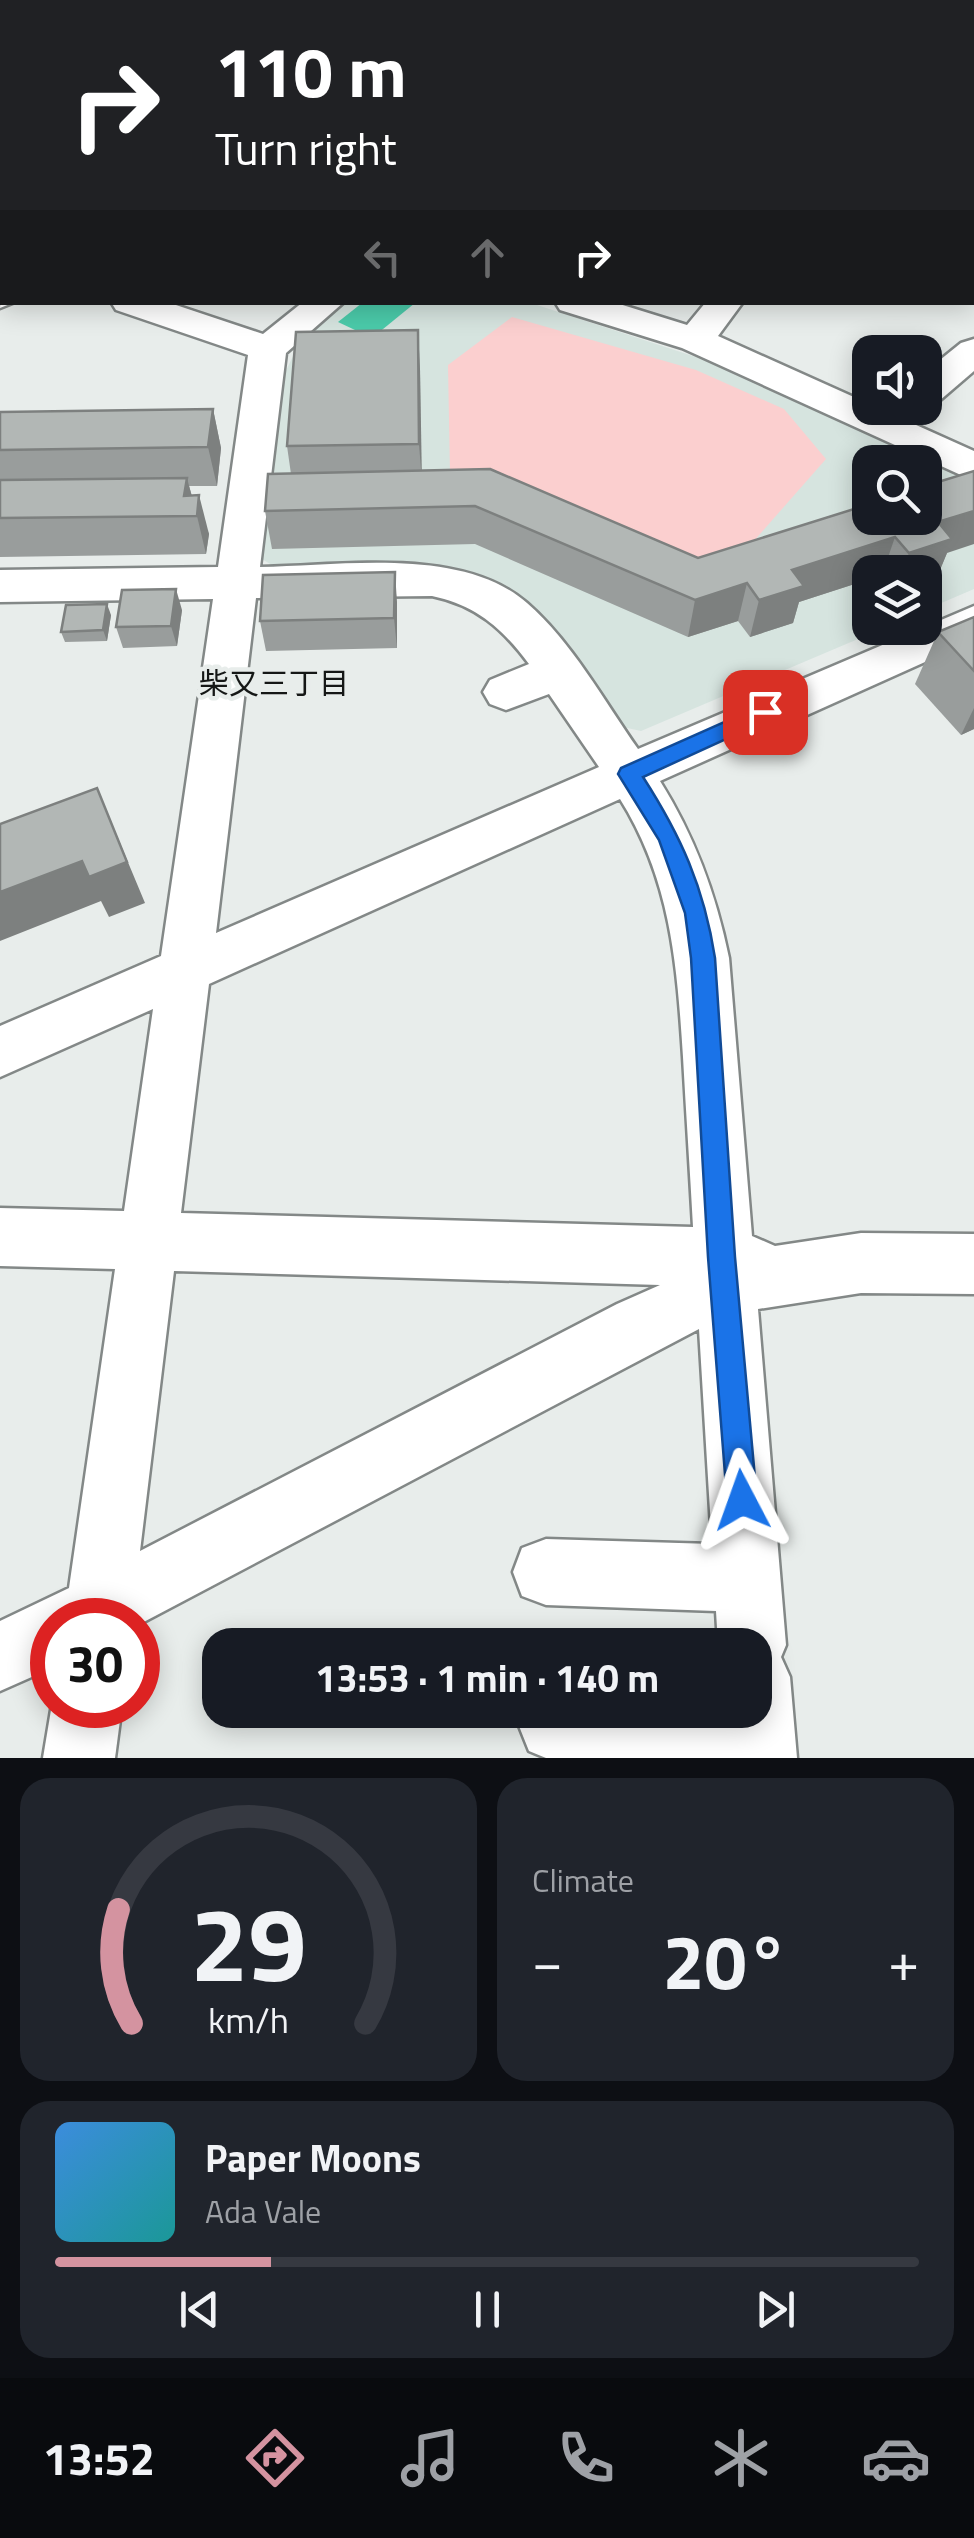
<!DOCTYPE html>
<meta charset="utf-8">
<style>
body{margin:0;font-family:"Titillium Web","Noto Sans JP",sans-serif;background:#20242c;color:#f1f3f6;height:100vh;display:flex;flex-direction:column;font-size:38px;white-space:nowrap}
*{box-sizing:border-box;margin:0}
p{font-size:32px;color:#9ea1a6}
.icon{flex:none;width:55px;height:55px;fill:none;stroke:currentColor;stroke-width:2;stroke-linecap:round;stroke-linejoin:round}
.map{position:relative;height:1758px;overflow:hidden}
.panel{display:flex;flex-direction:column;gap:20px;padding:20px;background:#0d0f14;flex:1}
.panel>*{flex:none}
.guide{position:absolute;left:0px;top:0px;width:975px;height:305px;box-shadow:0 5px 25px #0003;background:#202124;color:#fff;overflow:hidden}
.buttons{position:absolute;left:852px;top:335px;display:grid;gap:20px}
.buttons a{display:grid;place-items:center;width:90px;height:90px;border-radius:20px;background:#171b24;box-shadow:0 5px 25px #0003;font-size:50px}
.speed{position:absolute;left:30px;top:1598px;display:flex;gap:20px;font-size:50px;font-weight:700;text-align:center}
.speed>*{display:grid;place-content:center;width:130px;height:130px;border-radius:50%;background:#171b24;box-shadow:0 5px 25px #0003;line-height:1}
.speed .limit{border:15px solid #d22;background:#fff;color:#111}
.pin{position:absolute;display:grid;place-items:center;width:85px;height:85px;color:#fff;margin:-42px;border-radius:20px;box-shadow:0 5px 15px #0006}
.me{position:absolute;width:110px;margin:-55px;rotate:356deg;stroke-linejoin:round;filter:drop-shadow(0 0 8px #0008)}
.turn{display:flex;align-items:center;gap:35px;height:210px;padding:0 50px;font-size:45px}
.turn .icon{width:130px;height:130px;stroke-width:2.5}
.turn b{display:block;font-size:70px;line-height:85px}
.lanes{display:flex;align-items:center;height:95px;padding:0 50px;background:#0003;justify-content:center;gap:50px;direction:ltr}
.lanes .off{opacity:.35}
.big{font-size:75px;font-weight:700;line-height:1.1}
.panel .card{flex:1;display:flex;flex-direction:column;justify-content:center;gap:15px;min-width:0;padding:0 35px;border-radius:30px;background:#20242c}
.panel .dial{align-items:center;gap:0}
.dial svg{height:260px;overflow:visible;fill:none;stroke:#363941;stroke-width:7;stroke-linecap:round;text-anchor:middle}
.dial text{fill:#f1f3f6;stroke:none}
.song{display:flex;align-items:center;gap:30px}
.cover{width:120px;height:120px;border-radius:15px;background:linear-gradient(135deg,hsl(210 70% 55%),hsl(180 70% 35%))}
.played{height:10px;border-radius:5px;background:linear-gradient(90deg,#d493a0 25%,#363941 25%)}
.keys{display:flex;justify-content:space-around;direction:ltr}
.heat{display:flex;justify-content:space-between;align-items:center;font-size:55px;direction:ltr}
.panel .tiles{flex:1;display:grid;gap:20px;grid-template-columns:1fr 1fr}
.card:last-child{grid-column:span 2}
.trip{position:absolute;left:202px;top:1628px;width:570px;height:100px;border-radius:30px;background:#171b24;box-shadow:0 5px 25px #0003;font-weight:700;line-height:100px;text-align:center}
.menu{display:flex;height:160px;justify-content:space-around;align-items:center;background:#090b0e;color:#9ea1a6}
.menu .icon{width:70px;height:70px}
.menu .selected{color:#d493a0}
.menu b{font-size:45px;color:#f1f3f6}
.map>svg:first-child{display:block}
.built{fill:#d6e4df;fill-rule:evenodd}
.green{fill:#fbcfcf}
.water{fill:#4bcbaa}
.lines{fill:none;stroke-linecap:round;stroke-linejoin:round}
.minor-casing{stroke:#838887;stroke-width:5}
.minor{fill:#fff;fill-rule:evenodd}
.wall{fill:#999d9c}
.shaded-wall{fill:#7d807f}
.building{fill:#b2b7b5;stroke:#7d807f;stroke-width:2.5}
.route{fill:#1a73e8;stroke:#114b97;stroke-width:2.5}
.labels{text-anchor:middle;stroke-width:9;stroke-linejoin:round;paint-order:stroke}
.neighbourhood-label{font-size:30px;fill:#151716;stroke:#e8edeb}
</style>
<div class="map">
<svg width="974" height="1758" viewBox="0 0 974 1758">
<rect width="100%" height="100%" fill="#e8edeb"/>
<!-- built -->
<path class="built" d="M346,303H531L702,359L974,482V589L925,610V572H870V628H884L641,731L618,726L539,616L486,579L421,565L275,567L257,556L280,383L296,350L316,326ZM870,462H925V518H870Z"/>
<!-- green -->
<path class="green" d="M512,317L696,370L784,409L826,459L745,551L683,569L450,474L448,365Z"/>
<!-- water -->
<path class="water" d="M362,303H415L372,338L338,322Z"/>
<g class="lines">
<!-- minor casing -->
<g class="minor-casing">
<g id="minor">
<path d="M556,0H590L591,2H557Z"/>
<path d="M0,114L2,115V135L0,134Z"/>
<path d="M972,139L974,140V160L972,159Z"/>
<path d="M2,284V302H15L0,308Z"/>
<path d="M111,302H167L263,334L303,302H344L286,353L260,567C341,566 462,546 527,603C572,642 604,701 638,749L974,606V640L660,781C695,837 716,894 729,958L752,1236L775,1246L861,1233L974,1234V1294L861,1293L758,1309L786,1645L781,1657L790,1677L797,1758H546L529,1751L519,1726L525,1710H755V1645H718L716,1611L546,1605L522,1596L513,1572L522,1548L546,1539L712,1544L699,1329L138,1625V1620H52V1668L0,1691V1621L69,1588L115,1269L0,1266V1208L124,1211L153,1009L0,1077V1026L161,956L213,599L0,602V570L218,567L248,355L116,310ZM432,596C476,605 503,629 529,664L490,680L483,692L490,704L506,710L549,694L599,767L216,933L256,598ZM620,799C671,880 677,965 683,1057C686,1114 690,1170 693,1227L181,1213L209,984ZM174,1271L660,1285L617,1304L140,1551Z"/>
<path d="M555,302H613L687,325L706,302H743L718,336L974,451V481L682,348L560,310Z"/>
<path d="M974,339V371L939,401L925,404V372L961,343Z"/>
<path d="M52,1704L122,1705L115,1758H43Z"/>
</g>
</g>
<!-- minor -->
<use href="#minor" class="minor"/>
</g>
<!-- wall -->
<g class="wall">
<path d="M420,369L421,470L698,558L870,504L947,553L937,577L925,572H870V579L799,602L793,623L750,637L738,621L688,637L475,544L272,549L265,511L291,474L287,446Z"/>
<path d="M213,409L221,448L217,486H189L192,496L209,534L206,554L0,557V412Z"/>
<path d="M397,602V648L266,651L260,621Z"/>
<path d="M182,610L177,646L123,648L116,627Z"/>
<path d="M111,615L107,641L65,642L61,632Z"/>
<path d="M974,617V729L961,735L915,684L938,632Z"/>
</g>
<!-- shaded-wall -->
<g class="shaded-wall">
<path d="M418,330L420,369L422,483L419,444Z"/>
<path d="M213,409L221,448L217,486L208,447Z"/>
<path d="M187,478L197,516L184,496Z"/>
<path d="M199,495L209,534L206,554L197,516Z"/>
<path d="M974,511V544L947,553L937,577L925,581V572H902L909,553L938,522Z"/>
<path d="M895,537L883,572H870V579L799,602L793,623L750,637L759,600L792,570Z"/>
<path d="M395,572L397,602V648L394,618Z"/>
<path d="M747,583L738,621L688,637L695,600Z"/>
<path d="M176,589L182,610L177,646L171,626Z"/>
<path d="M107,604L111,615L107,641L103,630Z"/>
<path d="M974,708V729L961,735Z"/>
<path d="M97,788L145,903L109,917L101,901L0,941V892L82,861Z"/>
</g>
<!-- building -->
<g class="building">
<path d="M418,330L419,444L287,446L296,332Z"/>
<path d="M213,409L208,447L0,450V412Z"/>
<path d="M490,469L698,558L870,504V518H925V486L974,471V511L938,522L952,539L909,553L895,537L792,570L804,586L759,600L747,583L695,600L475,506L265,511L268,474Z"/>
<path d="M187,478L184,496L199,495L197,516L0,518V480Z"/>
<path d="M395,572L394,618L260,621L263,575Z"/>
<path d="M176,589L171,626L116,627L122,590Z"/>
<path d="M107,604L103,630L61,632L66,605Z"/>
<path d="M974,617V671L938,632Z"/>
<path d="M97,788L127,862L89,877L82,861L0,892V824Z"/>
</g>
<!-- route -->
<path class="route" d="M765,704L772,706L775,712L772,718L643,777C681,836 704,887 715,958L735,1257L757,1500L753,1510L742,1515L732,1510L727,1500L708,1257L691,958L685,913L659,840L618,774L621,768Z"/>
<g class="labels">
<!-- neighbourhood labels -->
<g class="neighbourhood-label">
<text x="274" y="694">柴又三丁目</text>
</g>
</g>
</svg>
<div class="buttons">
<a><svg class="icon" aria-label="sound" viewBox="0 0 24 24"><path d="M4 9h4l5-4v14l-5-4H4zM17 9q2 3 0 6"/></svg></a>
<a><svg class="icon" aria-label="search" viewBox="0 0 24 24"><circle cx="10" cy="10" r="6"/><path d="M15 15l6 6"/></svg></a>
<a><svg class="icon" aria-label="layers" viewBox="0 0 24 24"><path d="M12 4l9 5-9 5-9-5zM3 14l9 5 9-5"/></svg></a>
</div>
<div class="speed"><div class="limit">30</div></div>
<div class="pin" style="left:765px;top:712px;background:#d93025"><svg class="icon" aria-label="arrive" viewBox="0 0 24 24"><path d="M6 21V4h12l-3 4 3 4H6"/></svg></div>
<svg class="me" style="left:742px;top:1500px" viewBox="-20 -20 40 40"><path d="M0-17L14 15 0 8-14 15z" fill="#1a73e8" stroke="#fff" stroke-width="4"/></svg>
<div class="trip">13:53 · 1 min · 140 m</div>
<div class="guide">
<div class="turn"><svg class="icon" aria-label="right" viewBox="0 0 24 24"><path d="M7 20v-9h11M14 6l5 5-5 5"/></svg><div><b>110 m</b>Turn right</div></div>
<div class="lanes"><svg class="icon off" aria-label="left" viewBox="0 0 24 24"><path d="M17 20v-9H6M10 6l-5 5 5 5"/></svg><svg class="icon off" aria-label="ahead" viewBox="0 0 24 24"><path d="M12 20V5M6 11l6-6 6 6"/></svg><svg class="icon" aria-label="right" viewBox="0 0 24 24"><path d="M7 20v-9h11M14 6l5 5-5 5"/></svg></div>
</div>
</div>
<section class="panel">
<div class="tiles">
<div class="card dial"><svg viewBox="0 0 100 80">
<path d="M14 69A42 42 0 1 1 86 69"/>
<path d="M14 69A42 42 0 0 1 10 34" stroke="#d493a0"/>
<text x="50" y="56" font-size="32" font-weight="700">29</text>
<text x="50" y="72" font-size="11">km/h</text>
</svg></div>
<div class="card"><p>Climate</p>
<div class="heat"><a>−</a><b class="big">20°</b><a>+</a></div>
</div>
<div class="card">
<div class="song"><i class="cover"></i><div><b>Paper Moons</b><p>Ada Vale</p></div></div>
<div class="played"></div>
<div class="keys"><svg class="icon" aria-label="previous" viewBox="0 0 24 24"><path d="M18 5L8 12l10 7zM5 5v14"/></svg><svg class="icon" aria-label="pause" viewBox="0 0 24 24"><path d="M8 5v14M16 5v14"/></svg><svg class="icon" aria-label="next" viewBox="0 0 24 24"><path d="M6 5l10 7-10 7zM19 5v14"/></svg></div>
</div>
</div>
</section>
<nav class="menu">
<b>13:52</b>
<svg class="icon selected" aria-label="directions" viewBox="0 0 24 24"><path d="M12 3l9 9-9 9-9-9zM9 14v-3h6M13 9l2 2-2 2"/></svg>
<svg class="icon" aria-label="music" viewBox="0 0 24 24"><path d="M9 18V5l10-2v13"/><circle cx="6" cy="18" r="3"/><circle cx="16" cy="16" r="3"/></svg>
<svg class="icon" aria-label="phone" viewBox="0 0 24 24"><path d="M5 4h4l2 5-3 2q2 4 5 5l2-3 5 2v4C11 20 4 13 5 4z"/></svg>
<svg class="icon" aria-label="climate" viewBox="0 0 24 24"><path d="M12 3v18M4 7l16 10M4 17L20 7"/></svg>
<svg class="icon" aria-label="car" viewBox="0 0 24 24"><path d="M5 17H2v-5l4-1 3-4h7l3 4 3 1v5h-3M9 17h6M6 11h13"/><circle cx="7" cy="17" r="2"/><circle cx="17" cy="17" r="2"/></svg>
</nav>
